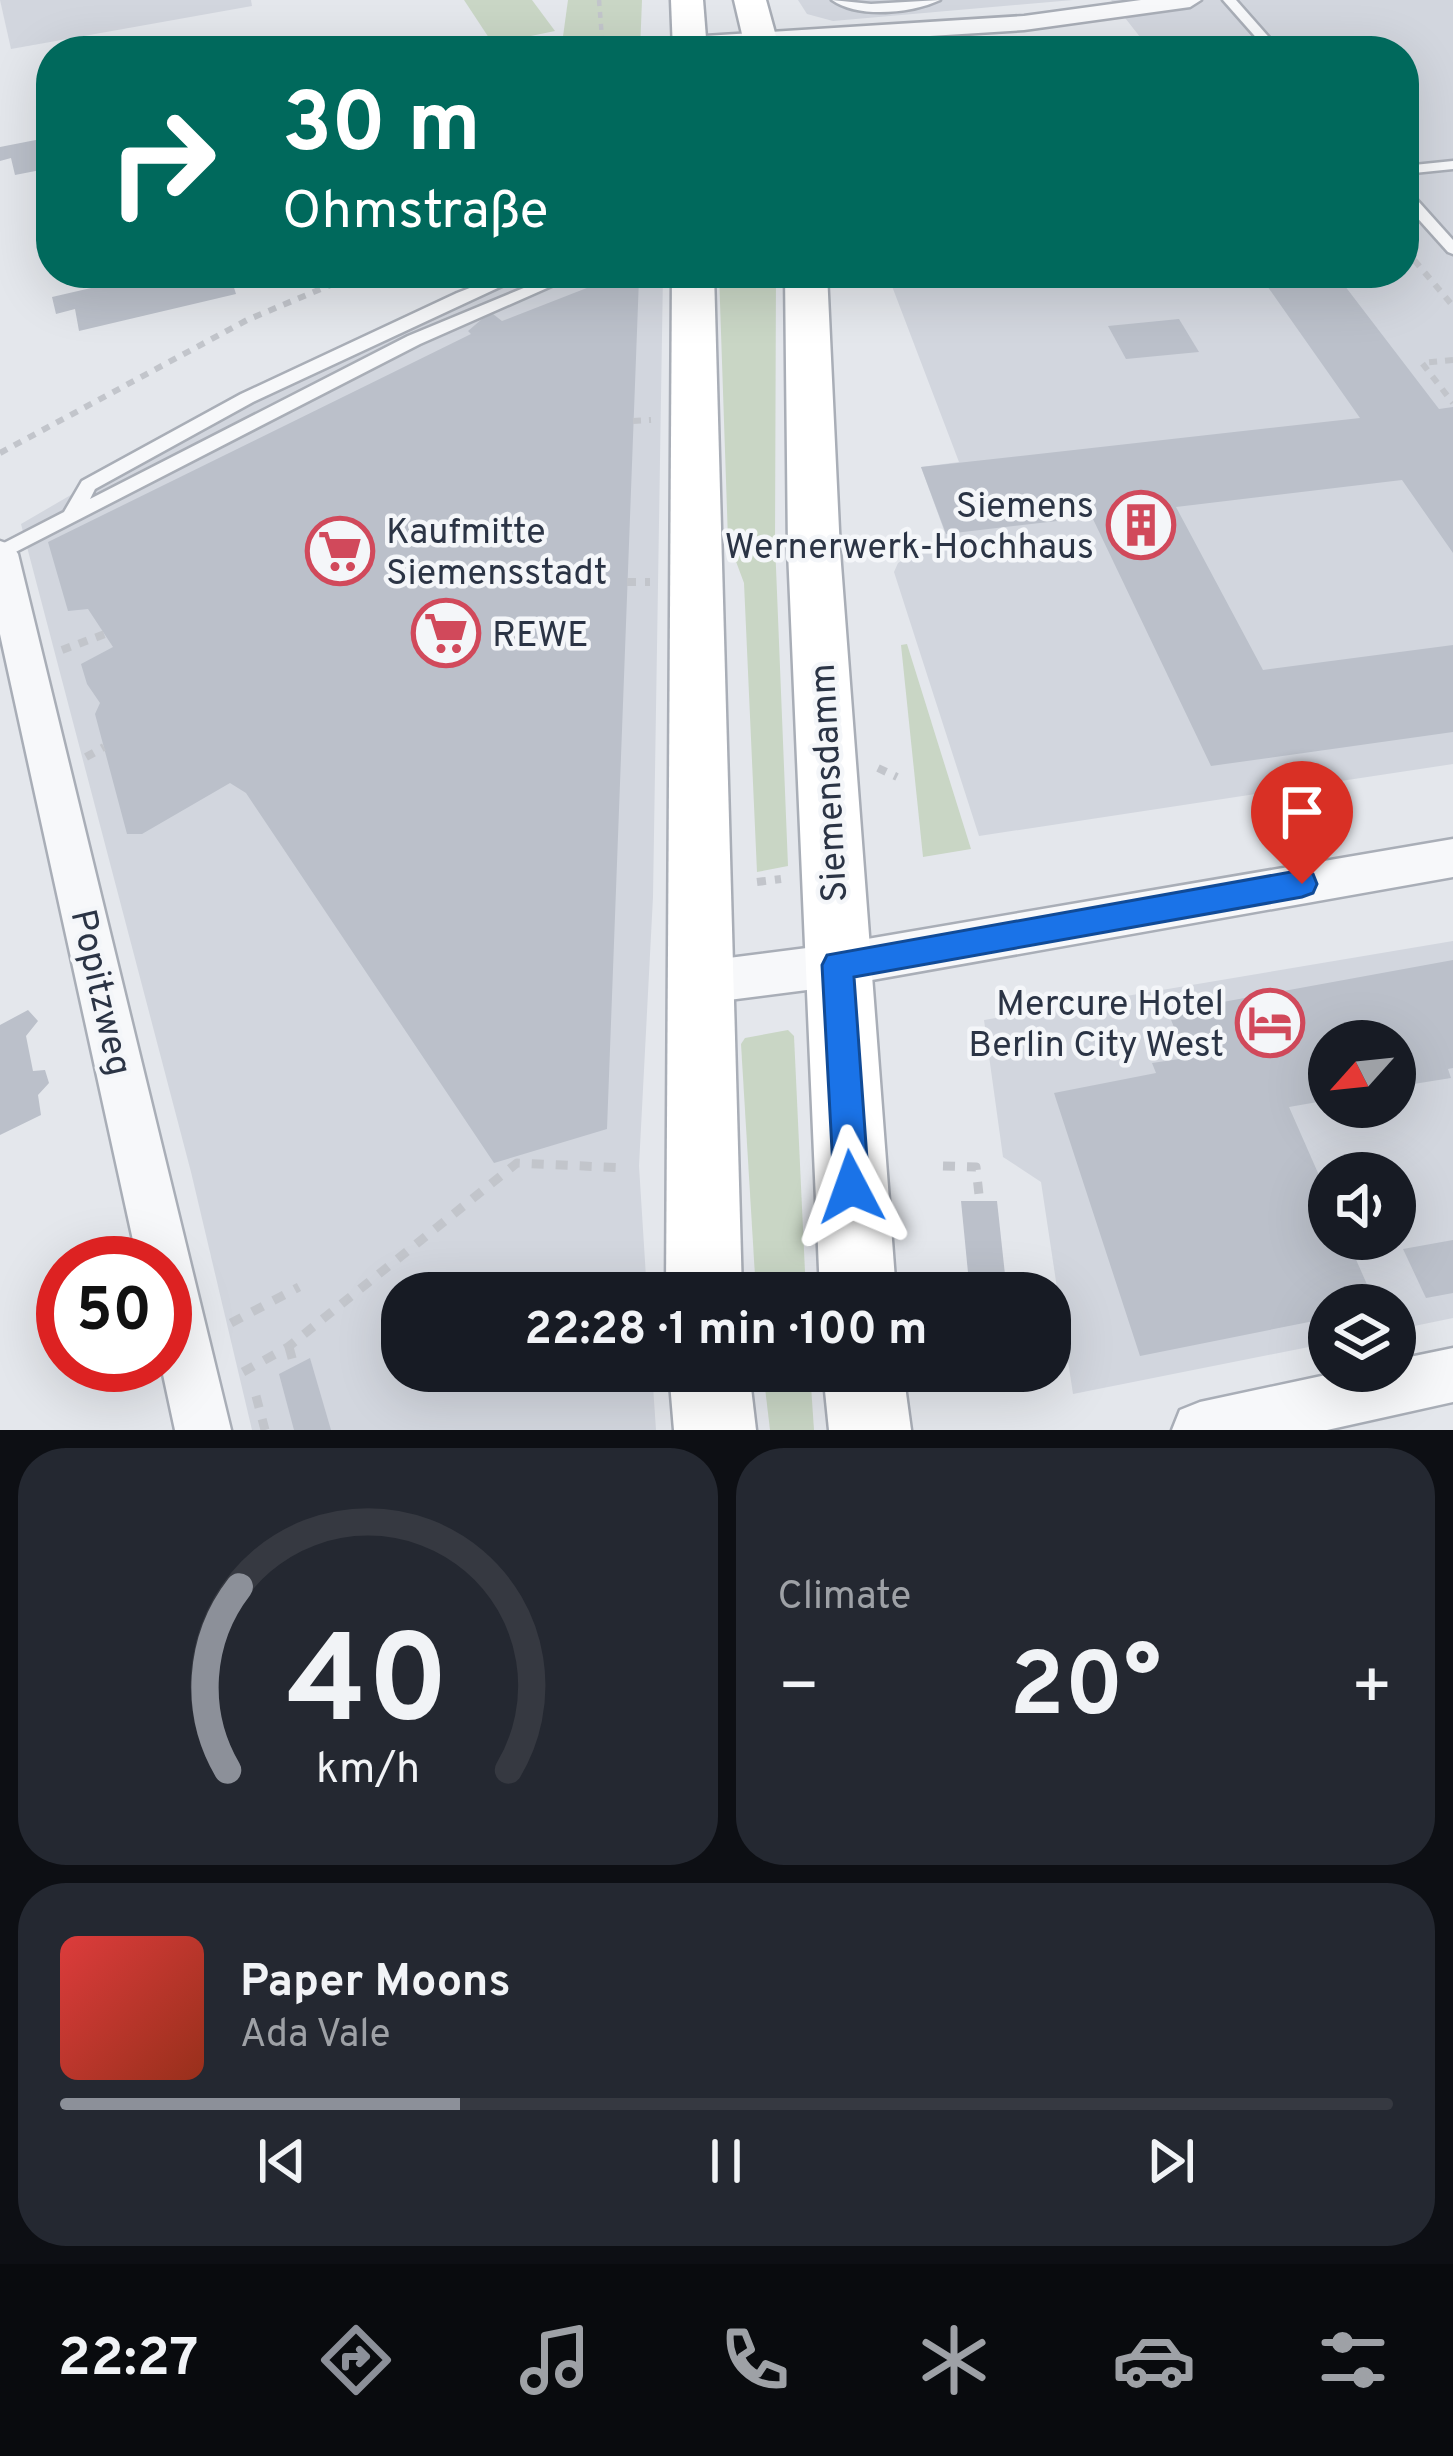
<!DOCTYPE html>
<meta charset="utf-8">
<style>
body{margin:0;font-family:Overpass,sans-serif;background:#242831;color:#f1f3f6;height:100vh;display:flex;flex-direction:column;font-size:45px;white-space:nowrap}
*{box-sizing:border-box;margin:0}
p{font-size:39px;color:#9ea1a6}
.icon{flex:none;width:66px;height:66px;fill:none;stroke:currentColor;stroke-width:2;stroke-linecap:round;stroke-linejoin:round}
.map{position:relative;height:1430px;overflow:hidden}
.sheet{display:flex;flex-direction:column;gap:18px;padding:18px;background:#0d0f14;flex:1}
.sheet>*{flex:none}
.guide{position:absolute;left:36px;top:36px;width:1383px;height:252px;border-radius:48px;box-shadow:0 12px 48px #0002;background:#00695c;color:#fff;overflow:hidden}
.needle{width:78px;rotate:243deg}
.controls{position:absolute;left:1308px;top:1020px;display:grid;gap:24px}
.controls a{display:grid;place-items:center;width:108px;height:108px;border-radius:50%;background:#171b24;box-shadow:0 12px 48px #0002;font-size:60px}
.speed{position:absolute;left:36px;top:1236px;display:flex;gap:24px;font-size:60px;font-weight:700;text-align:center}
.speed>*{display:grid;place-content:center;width:156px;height:156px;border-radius:50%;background:#171b24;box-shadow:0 12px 48px #0002;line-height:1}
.speed .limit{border:18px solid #d22;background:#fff;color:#111}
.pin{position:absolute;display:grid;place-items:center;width:102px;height:102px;color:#fff;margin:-123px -51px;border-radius:50% 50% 50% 0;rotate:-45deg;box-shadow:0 0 12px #0007}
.pin .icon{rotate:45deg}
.me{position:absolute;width:132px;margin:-66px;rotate:356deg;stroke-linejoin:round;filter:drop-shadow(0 0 9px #0008)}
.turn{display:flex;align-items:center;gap:42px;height:252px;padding:0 48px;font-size:54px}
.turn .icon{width:156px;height:156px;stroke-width:2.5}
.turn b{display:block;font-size:84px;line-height:102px}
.big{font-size:90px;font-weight:700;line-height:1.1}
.sheet .tile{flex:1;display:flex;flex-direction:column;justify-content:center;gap:18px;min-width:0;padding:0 42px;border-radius:48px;background:#242831}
.sheet .dial{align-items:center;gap:0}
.dial svg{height:312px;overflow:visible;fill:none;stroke:#363941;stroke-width:7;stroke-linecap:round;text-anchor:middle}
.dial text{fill:#f1f3f6;stroke:none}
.song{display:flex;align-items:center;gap:36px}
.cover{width:144px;height:144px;border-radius:18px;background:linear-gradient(135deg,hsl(0 70% 55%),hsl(10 70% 35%))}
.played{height:12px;border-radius:6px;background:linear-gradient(90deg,#8c9099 30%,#363941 30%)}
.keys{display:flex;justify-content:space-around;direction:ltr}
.heat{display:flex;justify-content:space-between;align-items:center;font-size:66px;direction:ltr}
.sheet .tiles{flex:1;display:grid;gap:18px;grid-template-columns:1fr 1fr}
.tile:last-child{grid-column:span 2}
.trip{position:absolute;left:381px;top:1272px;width:690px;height:120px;border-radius:48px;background:#171b24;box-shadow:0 12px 48px #0002;font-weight:700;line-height:120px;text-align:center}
.dock{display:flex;height:192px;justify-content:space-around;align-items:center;background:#090b0e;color:#9ea1a6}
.dock .icon{width:84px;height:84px}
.dock .active{color:#8c9099}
.dock b{font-size:54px;color:#f1f3f6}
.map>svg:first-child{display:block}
.built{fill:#d2d6de;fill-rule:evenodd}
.green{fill:#c9d6c5}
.building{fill:#bbc0ca}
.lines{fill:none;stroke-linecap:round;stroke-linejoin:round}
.service-casing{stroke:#a9aeb7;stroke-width:5}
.minor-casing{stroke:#a9aeb7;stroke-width:5}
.secondary-casing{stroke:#a9aeb7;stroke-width:5}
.path-far3{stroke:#c2c5cb;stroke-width:4.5;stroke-dasharray:6 6;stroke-linecap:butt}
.path-far2{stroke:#c2c5cb;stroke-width:6;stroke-dasharray:8 8;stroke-linecap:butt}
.path-far1{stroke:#c2c5cb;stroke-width:8;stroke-dasharray:9 9;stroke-linecap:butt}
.path{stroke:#c2c5cb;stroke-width:9;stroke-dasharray:12 12;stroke-linecap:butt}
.service{fill:#f7f8fa;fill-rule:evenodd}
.minor{fill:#f7f8fa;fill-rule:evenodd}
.secondary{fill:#fff;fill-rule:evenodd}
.route{fill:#1a73e8;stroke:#114b97;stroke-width:3}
.labels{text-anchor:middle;stroke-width:9;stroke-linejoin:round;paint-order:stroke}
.poi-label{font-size:36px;fill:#2b3445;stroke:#f4f6f9;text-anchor:end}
.street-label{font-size:36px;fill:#2b3445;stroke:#f4f6f9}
</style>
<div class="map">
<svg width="1453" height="1430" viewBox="0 0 1453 1430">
<rect width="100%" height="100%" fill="#e4e7ec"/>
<!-- built -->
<g class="built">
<path d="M0,0H251L252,6L11,49Z"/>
<path d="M798,0H1073L833,21L807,14Z"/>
<path d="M1111,0H1453V764L979,836L894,572L898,563L945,533L921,467L959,462L887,273H1404V51H1151Z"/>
<path d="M525,273H663L653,897L639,1166L647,1293H402V1371H652L656,1430H252L191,1172L21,524L227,404Z"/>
<path d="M1453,941V1318L1395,1330V1305H1329V1343L1073,1394L1041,1182L1003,1157L984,1020ZM1329,1041H1395V1107H1329ZM1329,1173H1395V1239H1329Z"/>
</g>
<!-- green -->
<g class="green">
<path d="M464,0H532L555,31L493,44Z"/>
<path d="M568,0H642L640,51H561Z"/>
<path d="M719,273H776L775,543L788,866L757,872L744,583L728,540Z"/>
<path d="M907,644L971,849L923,857L901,645Z"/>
<path d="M788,1030L794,1036L806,1293H756L741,1044L745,1038Z"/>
<path d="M763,1371H810L814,1430H770Z"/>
</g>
<!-- building -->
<g class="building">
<path d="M51,137V168L15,175L11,158L0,161V147Z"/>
<path d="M156,273H213L215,281L231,278L236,294L79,331L75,309L56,314L52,297Z"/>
<path d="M1258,273H1335L1439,409L1453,407V553L1402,480L1176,507L1263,670L1453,645V732L1211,766L1092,517L946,534L921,467L1360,418Z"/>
<path d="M598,278H639L607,1129L494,1163L246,793L230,783L142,834H127L95,714L100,703L87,684L81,664L113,647L88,609L68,611L48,542L471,334L468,331L482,319L493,314L502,321L597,284Z"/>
<path d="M1179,319L1199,352L1126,359L1108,326Z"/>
<path d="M1453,960V1068L1448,1069L1451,1078L1395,1087V1041H1329V1100L1289,1107L1329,1198V1239H1347L1376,1305H1329V1318L1140,1356L1054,1093L1156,1073L1152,1063L1186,1058L1168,1012Z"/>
<path d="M28,1010L38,1021L26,1036L33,1071L45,1070L49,1083L38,1095L41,1115L0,1135V1025Z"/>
<path d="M961,1201H997L1007,1293H970Z"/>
<path d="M1453,1240V1293L1426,1298L1403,1249Z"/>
<path d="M310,1358L331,1430H294L279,1374Z"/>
</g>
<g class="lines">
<!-- service casing -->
<g class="service-casing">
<g id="service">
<path d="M832,0L871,4L940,0C912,13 859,19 832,0Z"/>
<path d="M1223,0H1236L1281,51H1268Z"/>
<path d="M1453,161V169L1404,174V166Z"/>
<path d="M1404,190L1409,191L1453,240V254L1448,252L1404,203Z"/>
<path d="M508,273H530L253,402L95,489L90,499L408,336L560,273H581L420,344L0,560V545L64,512L82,481L241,394L457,293Z"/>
</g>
</g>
<!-- minor casing -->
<g class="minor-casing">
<g id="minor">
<path d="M1141,0H1201L1190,7L1024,30L689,51L677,44L689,37L1024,16Z"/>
<path d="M0,541L12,545L18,554L231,1430H175L161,1365H165V1263H138L0,634Z"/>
<path d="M1453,839V877L838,986L697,1004L681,998L674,983L681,968L697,962L838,944Z"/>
<path d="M1453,1348V1402L1327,1430H1172L1180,1410L1200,1402L1345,1371H1395V1360Z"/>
</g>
</g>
<!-- secondary casing -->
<g class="secondary-casing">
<g id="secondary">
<path d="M671,0H703L707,51H673Z"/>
<path d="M734,0H766L780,51H746Z"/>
<path d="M672,273H714L742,1293H666Z"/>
<path d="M785,273H827L840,551L896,1293H820L788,551Z"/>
<path d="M669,1371H749L756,1430H674Z"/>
<path d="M823,1371H903L911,1430H829Z"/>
</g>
</g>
<!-- path-far3 -->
<g class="path-far3">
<path d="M599,0L603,51"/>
<path d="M604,42L653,43"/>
</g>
<!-- path-far2 -->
<g class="path-far2">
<path d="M1404,248L1453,306"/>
<path d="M1453,360L1422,363L1453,403"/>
<path d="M633,421L651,420"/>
<path d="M0,453L247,320L359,273"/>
</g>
<!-- path-far1 -->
<g class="path-far1">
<path d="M627,582H650"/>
<path d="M62,650L105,634"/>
<path d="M86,757L104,747"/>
<path d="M878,768L897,777"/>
<path d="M757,882L781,879"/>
</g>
<!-- path -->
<g class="path">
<path d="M943,1166L976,1167L980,1204"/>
<path d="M231,1323L299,1287"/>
<path d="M289,1347L295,1369"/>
<path d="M243,1372L288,1347L517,1163L627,1168"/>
<path d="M256,1396L265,1430"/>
</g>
<!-- service -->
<use href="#service" class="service"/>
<!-- minor -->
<use href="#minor" class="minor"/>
<!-- secondary -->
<use href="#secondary" class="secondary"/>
</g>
<!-- route -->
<path class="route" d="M1302,870L1313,874L1317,884L1313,893L1302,897L854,977L869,1187L864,1199L851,1205L839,1199L834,1187L822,965L827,955Z"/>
<!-- icons -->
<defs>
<g id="building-ring" transform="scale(3.45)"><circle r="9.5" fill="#f4f6f9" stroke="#d1495b" stroke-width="1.5"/><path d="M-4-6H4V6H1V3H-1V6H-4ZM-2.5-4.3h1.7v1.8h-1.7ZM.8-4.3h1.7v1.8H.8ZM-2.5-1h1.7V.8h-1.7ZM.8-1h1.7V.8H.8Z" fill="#d1495b"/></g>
<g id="supermarket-ring" transform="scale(3.45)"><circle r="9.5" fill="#f4f6f9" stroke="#d1495b" stroke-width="1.5"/><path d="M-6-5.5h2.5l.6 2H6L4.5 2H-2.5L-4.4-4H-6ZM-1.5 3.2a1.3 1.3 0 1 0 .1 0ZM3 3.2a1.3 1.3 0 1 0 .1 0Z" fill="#d1495b"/></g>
<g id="hotel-ring" transform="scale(3.45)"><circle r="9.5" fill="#f4f6f9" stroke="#d1495b" stroke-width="1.5"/><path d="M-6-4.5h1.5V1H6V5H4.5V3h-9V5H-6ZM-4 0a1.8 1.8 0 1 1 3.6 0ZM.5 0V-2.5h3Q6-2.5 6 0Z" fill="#d1495b"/></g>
</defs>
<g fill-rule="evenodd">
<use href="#building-ring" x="1141" y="525"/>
<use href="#supermarket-ring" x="340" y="551"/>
<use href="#supermarket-ring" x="446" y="633"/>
<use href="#hotel-ring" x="1270" y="1023"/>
</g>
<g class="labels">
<!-- poi labels -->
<g class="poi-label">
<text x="1094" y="517">Siemens<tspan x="1094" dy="41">Wernerwerk-Hochhaus</tspan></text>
<text x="386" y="543" text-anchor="start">Kaufmitte<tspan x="386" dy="41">Siemensstadt</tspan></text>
<text x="492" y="646" text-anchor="start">REWE</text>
<text x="1224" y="1015">Mercure Hotel<tspan x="1224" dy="41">Berlin City West</tspan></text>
</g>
<!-- street labels -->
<g class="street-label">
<text transform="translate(827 783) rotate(-93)" y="13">Siemensdamm</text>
<text transform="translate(103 992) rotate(77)" y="13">Popitzweg</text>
</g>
</g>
</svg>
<div class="controls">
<a><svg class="needle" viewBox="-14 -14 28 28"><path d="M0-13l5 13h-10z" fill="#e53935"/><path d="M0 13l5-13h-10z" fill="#9ea1a6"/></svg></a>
<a><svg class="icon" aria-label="sound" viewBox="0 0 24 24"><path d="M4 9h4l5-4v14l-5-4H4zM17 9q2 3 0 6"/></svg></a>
<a><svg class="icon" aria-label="layers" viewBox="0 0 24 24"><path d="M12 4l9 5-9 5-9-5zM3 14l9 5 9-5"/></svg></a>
</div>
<div class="speed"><div class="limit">50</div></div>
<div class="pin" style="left:1302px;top:884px;background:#d93025"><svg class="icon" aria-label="arrive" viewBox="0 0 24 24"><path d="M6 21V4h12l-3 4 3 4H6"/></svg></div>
<svg class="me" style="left:851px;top:1187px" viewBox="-20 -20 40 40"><path d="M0-17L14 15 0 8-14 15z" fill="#1a73e8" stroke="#fff" stroke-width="4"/></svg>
<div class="trip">22:28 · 1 min · 100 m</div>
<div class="guide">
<div class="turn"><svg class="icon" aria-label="right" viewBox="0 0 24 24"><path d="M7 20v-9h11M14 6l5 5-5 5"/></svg><div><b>30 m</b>Ohmstraße</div></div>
</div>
</div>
<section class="sheet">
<div class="tiles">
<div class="tile dial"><svg viewBox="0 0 100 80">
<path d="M14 69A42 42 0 1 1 86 69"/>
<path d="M14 69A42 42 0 0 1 17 22" stroke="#8c9099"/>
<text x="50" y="56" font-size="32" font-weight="700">40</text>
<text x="50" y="72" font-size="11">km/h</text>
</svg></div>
<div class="tile"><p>Climate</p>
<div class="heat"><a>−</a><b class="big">20°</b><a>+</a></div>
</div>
<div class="tile">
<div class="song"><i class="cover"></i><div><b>Paper Moons</b><p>Ada Vale</p></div></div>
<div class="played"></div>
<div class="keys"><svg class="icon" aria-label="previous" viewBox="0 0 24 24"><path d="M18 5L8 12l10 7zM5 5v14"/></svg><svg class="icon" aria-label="pause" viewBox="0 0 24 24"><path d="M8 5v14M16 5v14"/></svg><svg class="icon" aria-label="next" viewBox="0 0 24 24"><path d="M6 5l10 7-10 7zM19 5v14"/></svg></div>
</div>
</div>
</section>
<nav class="dock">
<b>22:27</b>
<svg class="icon active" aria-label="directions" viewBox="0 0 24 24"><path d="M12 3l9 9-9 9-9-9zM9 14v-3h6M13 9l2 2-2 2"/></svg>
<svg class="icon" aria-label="music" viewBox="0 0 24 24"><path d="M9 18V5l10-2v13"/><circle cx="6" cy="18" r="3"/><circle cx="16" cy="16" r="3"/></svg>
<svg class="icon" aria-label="phone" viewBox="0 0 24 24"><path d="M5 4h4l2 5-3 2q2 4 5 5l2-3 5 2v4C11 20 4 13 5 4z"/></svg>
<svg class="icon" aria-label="climate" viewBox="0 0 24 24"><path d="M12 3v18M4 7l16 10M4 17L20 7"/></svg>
<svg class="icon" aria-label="car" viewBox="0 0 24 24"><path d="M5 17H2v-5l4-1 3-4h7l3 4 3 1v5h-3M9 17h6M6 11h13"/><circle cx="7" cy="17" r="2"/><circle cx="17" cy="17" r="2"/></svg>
<svg class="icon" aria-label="filters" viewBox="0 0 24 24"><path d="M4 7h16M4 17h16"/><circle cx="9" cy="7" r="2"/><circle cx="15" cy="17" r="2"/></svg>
</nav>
